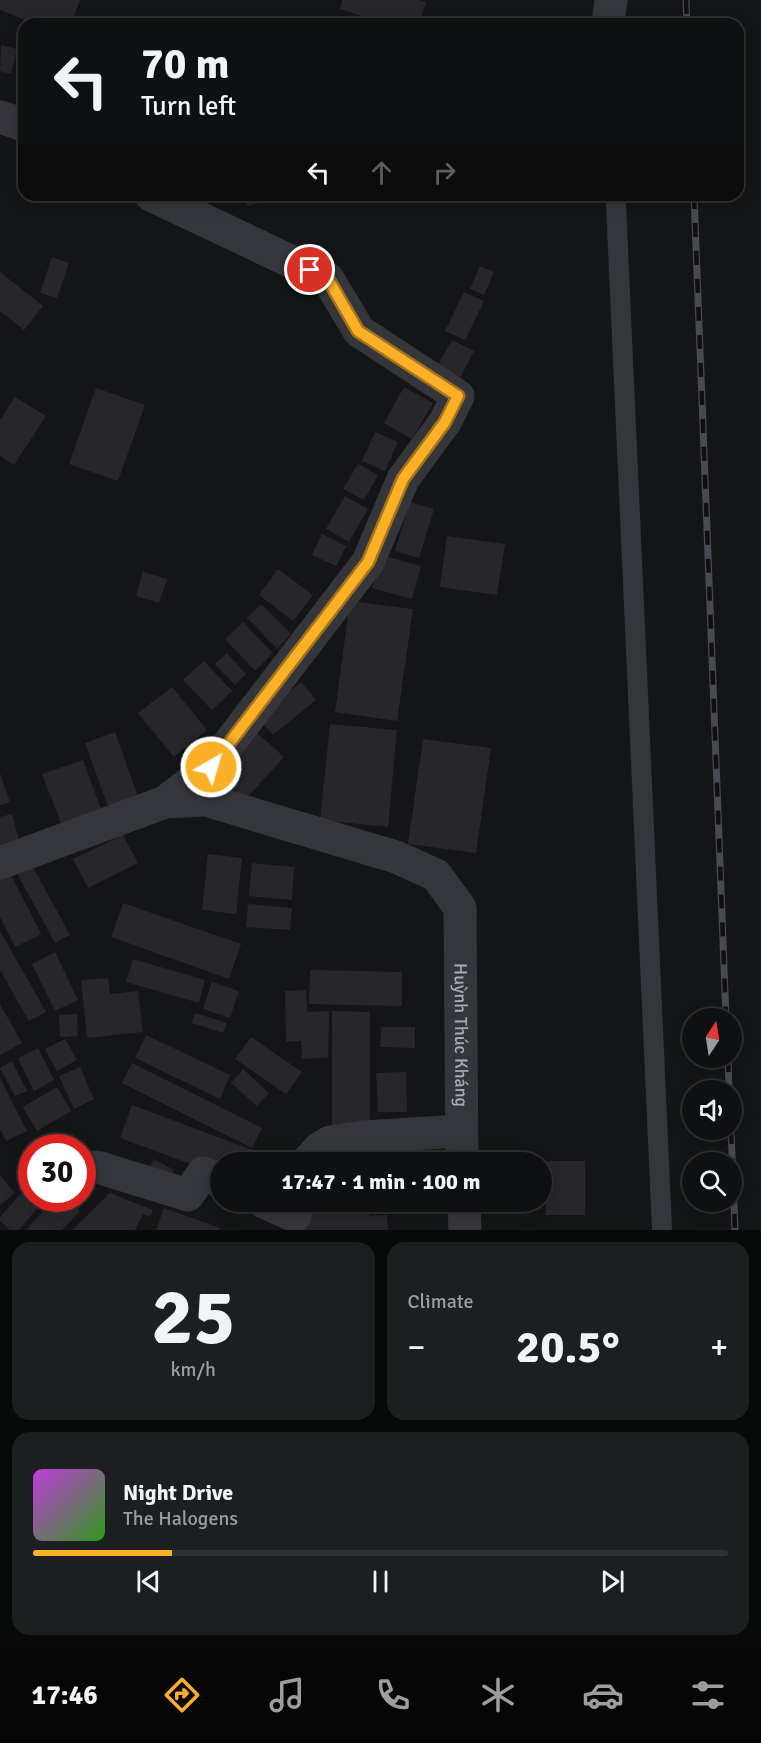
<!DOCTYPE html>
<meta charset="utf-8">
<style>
body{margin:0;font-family:Signika,sans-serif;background:#1d1e1f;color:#f1f3f6;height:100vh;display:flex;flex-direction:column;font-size:22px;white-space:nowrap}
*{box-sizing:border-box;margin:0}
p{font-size:20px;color:#9b9d9f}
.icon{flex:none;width:33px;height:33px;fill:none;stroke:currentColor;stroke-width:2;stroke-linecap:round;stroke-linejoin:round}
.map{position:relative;height:1230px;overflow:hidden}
.panel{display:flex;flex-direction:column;gap:12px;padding:12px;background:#080909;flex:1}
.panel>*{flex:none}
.top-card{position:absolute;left:18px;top:18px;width:726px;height:183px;border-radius:18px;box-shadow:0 3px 15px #0003,0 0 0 2px #2f3031;background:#0f1011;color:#f1f3f6;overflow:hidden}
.needle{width:39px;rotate:12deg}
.tools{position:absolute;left:682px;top:1008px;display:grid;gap:12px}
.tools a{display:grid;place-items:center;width:60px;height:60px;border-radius:50%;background:#0f1011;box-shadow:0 3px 15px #0003,0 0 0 2px #2f3031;font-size:30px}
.speed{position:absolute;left:18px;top:1134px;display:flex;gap:12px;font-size:30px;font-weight:700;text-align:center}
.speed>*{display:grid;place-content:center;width:78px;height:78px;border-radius:50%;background:#0f1011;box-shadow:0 3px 15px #0003,0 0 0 2px #2f3031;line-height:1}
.speed .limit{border:9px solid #d22;background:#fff;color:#111}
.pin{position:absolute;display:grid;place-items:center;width:51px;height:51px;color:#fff;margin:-26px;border:3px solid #fff;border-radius:50%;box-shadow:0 2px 6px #0007}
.me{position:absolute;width:66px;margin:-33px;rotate:38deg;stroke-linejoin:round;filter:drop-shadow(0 0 4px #0008)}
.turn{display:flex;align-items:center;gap:21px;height:126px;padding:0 24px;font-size:27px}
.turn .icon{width:78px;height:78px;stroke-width:2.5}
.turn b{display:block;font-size:42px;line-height:51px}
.lanes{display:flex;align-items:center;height:57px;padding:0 24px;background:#0003;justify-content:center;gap:30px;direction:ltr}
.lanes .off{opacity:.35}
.big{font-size:45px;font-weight:800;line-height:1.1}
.panel .card{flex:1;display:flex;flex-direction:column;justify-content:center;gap:9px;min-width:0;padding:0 21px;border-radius:18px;background:#1d1e1f}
.panel .dial{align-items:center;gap:0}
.dial b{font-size:78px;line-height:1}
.song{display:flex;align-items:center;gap:18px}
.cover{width:72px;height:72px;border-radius:9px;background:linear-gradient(135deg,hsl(290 70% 55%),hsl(110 70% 35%))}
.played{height:6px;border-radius:3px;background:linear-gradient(90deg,#fcb027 20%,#2f3031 20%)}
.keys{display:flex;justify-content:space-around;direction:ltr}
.heat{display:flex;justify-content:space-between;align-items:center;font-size:33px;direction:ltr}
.panel .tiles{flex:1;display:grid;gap:12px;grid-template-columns:1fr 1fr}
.card:last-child{grid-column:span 2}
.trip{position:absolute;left:210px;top:1152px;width:342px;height:60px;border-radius:30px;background:#0f1011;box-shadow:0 3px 15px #0003,0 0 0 2px #2f3031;font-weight:800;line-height:60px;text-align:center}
.menu{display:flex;height:96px;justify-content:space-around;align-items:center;background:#060607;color:#9b9d9f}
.menu .icon{width:42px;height:42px}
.menu .selected{color:#fcb027}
.menu b{font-size:27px;color:#f1f3f6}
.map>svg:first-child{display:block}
.building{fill:#27272b}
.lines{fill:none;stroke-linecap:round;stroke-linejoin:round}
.service{stroke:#35363c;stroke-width:20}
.minor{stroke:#35363c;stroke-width:33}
.rail-casing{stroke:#484a51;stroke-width:7}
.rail{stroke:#101012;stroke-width:4.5;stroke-dasharray:14;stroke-linecap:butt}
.route-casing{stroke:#a47219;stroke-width:15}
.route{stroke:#fcb027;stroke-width:10}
.labels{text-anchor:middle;stroke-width:6;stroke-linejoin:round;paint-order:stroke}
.street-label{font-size:18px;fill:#a5abb8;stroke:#101012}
</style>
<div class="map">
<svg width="761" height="1230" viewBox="0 0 761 1230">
<rect width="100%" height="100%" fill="#141517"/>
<!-- building -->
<g class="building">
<path d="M0,0H80L71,24H35L0,10Z"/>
<path d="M342,0H419L426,2L419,24H387L340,9Z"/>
<path d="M1,45L17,49L11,74L0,71Z"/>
<path d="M244,195H286V196L247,206Z"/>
<path d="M52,257L69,263L57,298L40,293Z"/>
<path d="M480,266L494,272L484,295L470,289Z"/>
<path d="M0,272L43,306L24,330L0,311Z"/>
<path d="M464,292L484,301L465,340L445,331Z"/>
<path d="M452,340L474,351L457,384L434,372Z"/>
<path d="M404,387L433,403L412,439L384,423Z"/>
<path d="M96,388L145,405L118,481L69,464Z"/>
<path d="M15,397L46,416L14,465L0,456V420Z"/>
<path d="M375,432L398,442L385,471L362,461Z"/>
<path d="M358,464L378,475L364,500L343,489Z"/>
<path d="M345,496L368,509L349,542L326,529Z"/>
<path d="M410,502L434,509L419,558L395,551Z"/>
<path d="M322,534L346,546L336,566L312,555Z"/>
<path d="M447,536L505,544L497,595L440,587Z"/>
<path d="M381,555L421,566L412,599L372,588Z"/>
<path d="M278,569L313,595L293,621L259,595Z"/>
<path d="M143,572L167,579L159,603L136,596Z"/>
<path d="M350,601L413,609L397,721L335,712Z"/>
<path d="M261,604L291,634L277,649L247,618Z"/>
<path d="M243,622L273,653L255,671L225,639Z"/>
<path d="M227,653L246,674L235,685L215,664Z"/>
<path d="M204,661L232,691L212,710L183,680Z"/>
<path d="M301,682L316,700L273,735L258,718Z"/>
<path d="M172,687L207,730L174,757L138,713Z"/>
<path d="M330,724L397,730L388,827L320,820Z"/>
<path d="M115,732L140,802L110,812L85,743Z"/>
<path d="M256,732L284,757L244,801L216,776Z"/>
<path d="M423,739L491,748L476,853L408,844Z"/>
<path d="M83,760L101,809L61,823L42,774Z"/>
<path d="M0,773L10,802L0,805Z"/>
<path d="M12,814L20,844L0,849V817Z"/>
<path d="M123,835L138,863L88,888L73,859Z"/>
<path d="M208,854L242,858L236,914L202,910Z"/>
<path d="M27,856L70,935L55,943L12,864Z"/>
<path d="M252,863L294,867L292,900L249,896Z"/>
<path d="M6,865L41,934L15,947L0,917V867Z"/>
<path d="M123,903L241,944L229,979L111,937Z"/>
<path d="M248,904L292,908L290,930L246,927Z"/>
<path d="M0,931L46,1012L29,1021L0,970Z"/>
<path d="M55,952L78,1000L55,1011L32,964Z"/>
<path d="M133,959L205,980L199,1003L126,982Z"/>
<path d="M310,970L402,972V1006L309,1004Z"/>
<path d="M108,978L110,994L138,991L143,1032L87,1038L81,980Z"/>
<path d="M212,982L239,991L230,1018L203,1009Z"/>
<path d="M306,990L307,1012L329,1011L328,1058L302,1059L301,1041L286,1042L285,991Z"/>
<path d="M0,1004L22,1043L0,1055Z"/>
<path d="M332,1011L370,1012V1134H332Z"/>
<path d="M195,1013L227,1023L223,1033L192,1023Z"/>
<path d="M77,1014L78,1036L60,1037L59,1015Z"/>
<path d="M381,1027H415V1048L380,1047Z"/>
<path d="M146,1035L230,1075L220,1099L135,1058Z"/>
<path d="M251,1037L302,1072L286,1094L235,1059Z"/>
<path d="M65,1039L77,1060L57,1071L45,1049Z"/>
<path d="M38,1048L54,1080L34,1091L18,1058Z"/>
<path d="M12,1061L27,1091L15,1096L0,1068Z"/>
<path d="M132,1063L262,1128L252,1148L122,1083Z"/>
<path d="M80,1067L94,1099L74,1109L59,1076Z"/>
<path d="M243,1069L269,1093L257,1106L231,1083Z"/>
<path d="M406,1072L407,1112H378L376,1073Z"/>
<path d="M0,1078L27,1131L6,1141L0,1129Z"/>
<path d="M57,1087L71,1111L37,1131L23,1107Z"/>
<path d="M132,1105L274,1158L272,1162H220V1175L120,1138Z"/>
<path d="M154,1159L174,1170L169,1179L149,1169Z"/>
<path d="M547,1161H585V1215H546Z"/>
<path d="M0,1175L15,1193L0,1205Z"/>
<path d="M32,1181V1198H46L19,1230H10L0,1221V1217Z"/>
<path d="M110,1193L153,1210L150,1217L143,1214L135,1230H72Z"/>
<path d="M55,1198H67L80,1211L62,1230H26Z"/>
<path d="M325,1202H368L369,1216L387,1215L388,1230H298V1213L326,1212Z"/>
<path d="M164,1208L220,1228L219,1230H156Z"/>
</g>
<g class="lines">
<!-- service -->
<path class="service" d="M616,204L662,1230"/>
<!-- minor -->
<g class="minor">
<path d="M608,24L611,0"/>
<path d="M0,117L24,125"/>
<path d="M151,195L328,279L359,331L458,396L445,422L403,479L368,562L211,767L165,802"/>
<path id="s1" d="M0,863L165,802L206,800L396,857L436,875L460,908L462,1162"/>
<path d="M307,1162L319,1149L330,1142L363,1137L460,1131"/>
<path d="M97,1167L188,1195L203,1173L220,1181"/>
<path d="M264,1202L295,1216"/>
<path d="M464,1202L465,1230"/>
</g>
<!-- rail casing -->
<g class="rail-casing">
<g id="rail">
<path d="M686,0L687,24"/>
<path d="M694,195L726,1018"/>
<path d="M728,1058L729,1090"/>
<path d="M731,1130L735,1230"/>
</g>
</g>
<!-- rail -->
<use href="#rail" class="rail"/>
</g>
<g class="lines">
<!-- route casing -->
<g class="route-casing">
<path id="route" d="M211,767L368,562L403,479L445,422L458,396L358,331L328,279L310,270"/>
</g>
<!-- route -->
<use href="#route" class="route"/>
</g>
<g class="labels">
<!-- street labels -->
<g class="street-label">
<text dy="6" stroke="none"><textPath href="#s1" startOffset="627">Huỳnh Thúc Kháng</textPath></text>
</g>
</g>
</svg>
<div class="tools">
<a><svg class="needle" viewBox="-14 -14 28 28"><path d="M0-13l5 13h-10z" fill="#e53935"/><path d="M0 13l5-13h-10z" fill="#9b9d9f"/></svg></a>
<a><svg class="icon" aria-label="sound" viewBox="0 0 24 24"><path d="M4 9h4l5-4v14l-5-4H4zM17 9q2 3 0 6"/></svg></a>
<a><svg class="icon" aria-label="search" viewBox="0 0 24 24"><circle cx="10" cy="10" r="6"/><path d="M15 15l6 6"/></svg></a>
</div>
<div class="speed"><div class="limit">30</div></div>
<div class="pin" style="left:310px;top:270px;background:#d93025"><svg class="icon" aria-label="arrive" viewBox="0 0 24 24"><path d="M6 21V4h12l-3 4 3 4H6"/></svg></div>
<svg class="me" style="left:211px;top:767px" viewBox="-20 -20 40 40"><circle r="17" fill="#fcb027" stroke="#fff" stroke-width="3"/><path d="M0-11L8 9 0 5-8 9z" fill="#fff"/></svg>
<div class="trip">17:47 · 1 min · 100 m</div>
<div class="top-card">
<div class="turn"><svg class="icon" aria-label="left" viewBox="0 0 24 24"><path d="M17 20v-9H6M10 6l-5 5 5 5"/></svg><div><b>70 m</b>Turn left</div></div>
<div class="lanes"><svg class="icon" aria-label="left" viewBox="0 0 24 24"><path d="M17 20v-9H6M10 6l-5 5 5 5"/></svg><svg class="icon off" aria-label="ahead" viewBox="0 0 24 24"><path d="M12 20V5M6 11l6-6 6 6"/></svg><svg class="icon off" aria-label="right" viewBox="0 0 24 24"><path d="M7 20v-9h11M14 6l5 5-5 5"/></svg></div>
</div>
</div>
<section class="panel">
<div class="tiles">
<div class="card dial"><b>25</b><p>km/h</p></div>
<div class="card"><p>Climate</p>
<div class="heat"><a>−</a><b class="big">20.5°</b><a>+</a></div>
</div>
<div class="card">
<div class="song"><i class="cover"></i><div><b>Night Drive</b><p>The Halogens</p></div></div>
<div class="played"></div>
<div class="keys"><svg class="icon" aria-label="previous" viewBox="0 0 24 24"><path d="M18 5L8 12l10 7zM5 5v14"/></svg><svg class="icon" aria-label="pause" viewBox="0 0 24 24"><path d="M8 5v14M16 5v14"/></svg><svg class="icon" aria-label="next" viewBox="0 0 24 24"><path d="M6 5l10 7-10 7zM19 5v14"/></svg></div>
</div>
</div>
</section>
<nav class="menu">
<b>17:46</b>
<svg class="icon selected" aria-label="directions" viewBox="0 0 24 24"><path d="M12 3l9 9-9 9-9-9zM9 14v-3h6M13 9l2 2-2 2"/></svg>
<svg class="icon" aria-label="music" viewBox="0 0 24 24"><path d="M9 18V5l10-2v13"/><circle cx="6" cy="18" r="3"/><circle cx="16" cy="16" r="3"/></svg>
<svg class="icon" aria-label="phone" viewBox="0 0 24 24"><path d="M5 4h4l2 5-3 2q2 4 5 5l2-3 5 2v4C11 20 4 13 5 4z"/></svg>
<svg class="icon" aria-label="climate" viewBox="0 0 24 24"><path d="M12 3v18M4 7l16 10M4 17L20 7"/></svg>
<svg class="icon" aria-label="car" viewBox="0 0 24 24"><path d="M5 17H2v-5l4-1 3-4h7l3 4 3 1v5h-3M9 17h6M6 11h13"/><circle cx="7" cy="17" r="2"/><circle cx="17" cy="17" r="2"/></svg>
<svg class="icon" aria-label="filters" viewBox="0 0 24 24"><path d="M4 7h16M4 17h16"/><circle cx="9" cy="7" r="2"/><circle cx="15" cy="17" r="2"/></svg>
</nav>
